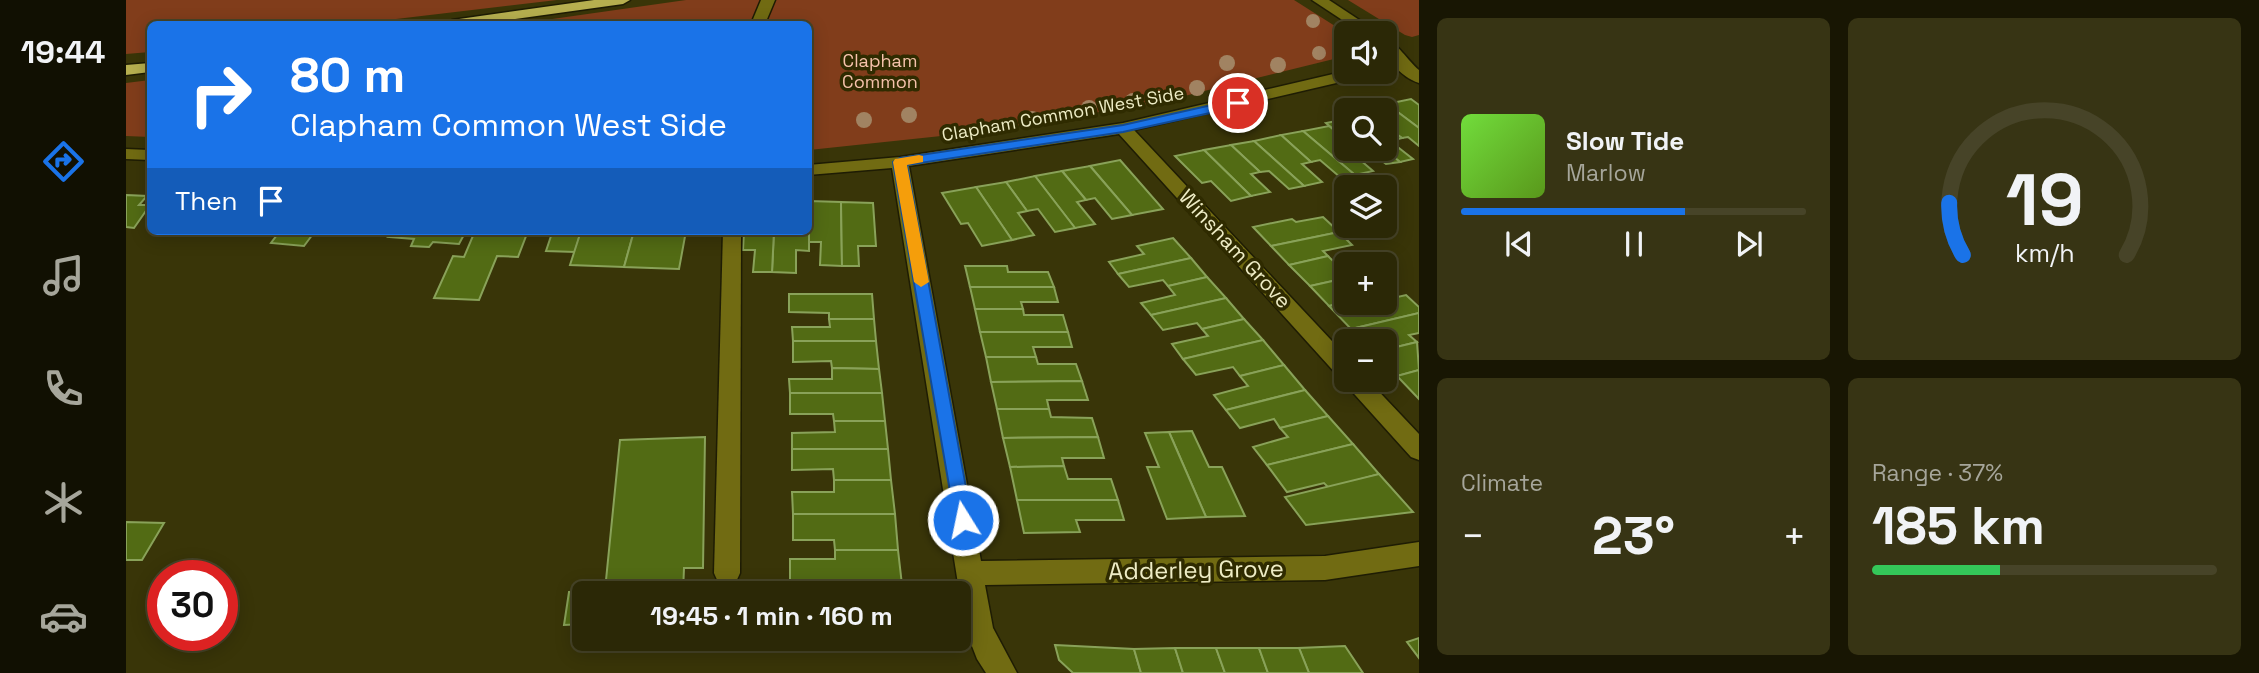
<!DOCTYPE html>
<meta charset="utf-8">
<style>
body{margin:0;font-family:"Space Grotesk",sans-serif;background:#373414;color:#f1f3f6;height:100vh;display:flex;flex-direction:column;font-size:26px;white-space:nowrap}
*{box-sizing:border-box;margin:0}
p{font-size:23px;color:#a6a69b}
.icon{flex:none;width:38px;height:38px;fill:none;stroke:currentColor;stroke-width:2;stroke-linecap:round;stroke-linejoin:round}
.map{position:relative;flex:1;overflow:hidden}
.panel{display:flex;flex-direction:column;gap:18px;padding:18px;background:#181603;width:840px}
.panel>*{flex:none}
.guide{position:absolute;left:21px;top:21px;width:665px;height:214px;border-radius:10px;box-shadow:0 4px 18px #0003,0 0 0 2px #474428;background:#1a73e8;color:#fff;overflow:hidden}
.buttons{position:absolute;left:1208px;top:21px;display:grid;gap:14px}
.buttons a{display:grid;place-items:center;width:63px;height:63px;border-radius:10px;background:#2b2806;box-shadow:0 4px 18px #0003,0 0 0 2px #474428;font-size:35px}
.speed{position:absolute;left:21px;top:560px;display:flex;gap:14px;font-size:35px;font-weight:700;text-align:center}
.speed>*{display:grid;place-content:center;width:91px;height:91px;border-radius:50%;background:#2b2806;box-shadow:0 4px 18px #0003,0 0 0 2px #474428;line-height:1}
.speed .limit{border:10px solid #d22;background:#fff;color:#111}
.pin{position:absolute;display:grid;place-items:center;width:60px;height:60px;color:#fff;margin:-30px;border:4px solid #fff;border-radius:50%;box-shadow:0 2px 7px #0007}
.me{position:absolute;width:77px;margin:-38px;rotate:350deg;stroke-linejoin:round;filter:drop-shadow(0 0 5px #0008)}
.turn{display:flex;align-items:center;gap:24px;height:147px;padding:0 28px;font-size:32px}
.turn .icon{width:91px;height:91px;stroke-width:2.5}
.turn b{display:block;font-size:49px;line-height:60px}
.then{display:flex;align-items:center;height:66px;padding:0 28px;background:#0003;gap:14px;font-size:26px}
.big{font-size:52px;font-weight:800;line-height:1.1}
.panel .widget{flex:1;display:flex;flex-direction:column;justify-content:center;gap:10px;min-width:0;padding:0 24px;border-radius:10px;background:#373414}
.panel .dial{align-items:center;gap:0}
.dial svg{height:182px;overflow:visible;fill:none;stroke:#474428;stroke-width:7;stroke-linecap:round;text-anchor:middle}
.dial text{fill:#f1f3f6;stroke:none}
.song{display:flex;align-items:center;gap:21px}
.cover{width:84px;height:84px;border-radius:10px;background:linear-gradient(135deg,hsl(100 70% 55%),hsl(90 70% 35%))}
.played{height:7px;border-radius:4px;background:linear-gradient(90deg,#1a73e8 65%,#474428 65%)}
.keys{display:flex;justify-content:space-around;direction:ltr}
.heat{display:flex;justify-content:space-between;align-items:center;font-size:38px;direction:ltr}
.charge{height:10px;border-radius:5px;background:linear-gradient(90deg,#34c759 37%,#474428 0)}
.panel .tiles{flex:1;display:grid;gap:18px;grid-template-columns:repeat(2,1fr)}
.trip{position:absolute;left:446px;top:581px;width:399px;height:70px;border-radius:10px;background:#2b2806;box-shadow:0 4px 18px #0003,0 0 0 2px #474428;font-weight:800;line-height:70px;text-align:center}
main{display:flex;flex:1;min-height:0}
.tab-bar{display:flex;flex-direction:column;width:126px;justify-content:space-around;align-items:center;background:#111002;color:#a6a69b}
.tab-bar .icon{width:49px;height:49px}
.tab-bar .on{color:#1a73e8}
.tab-bar b{font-size:32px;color:#f1f3f6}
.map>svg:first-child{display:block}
.green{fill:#813d1b}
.building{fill:#526b14;stroke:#89a259;stroke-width:2}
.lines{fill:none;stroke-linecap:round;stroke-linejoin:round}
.minor-casing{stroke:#1e1c04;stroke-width:3}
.highway-casing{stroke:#1e1c04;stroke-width:3}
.minor{fill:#716b12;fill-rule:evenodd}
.highway{fill:#b6af4f;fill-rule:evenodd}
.tree{fill:#a18362}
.route{fill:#1a73e8;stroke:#114b97;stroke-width:2}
.slow{fill:#f59e0b}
.labels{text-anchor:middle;stroke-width:7;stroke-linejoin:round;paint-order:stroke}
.far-park-label{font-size:18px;fill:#f6c2ab;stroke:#2f2b00}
.far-street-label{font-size:18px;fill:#eeecc5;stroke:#2f2b00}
.street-label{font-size:21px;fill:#eeecc5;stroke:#2f2b00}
.near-street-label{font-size:24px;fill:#eeecc5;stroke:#2f2b00}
</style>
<main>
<nav class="tab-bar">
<b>19:44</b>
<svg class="icon on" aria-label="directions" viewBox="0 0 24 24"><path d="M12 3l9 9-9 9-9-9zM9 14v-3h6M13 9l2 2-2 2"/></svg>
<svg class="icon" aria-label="music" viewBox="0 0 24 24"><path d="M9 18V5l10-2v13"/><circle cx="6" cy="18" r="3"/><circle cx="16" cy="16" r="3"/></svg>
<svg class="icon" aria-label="phone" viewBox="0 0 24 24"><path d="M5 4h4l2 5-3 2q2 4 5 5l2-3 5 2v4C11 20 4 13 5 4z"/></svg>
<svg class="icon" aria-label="climate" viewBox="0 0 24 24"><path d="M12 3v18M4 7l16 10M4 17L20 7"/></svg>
<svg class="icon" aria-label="car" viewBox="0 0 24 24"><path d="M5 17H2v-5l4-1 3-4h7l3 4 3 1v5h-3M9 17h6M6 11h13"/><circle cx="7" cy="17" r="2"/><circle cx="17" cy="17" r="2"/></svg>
</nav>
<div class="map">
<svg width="1293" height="673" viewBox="0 0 1293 673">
<rect width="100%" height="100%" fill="#393508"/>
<!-- green -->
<g class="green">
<path d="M0,0H431L228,24H24V52L0,54Z"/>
<path d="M560,0H1168L1220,33V56L1034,102L853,132L683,150L682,24H391Z"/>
<path d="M1222,0H1293V35L1286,37L1279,35Z"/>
<path d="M24,80V137L0,136V83Z"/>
</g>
<!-- building -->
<g class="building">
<path d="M1285,99L1293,105V128L1261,104Z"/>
<path d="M1261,104L1293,128V146L1282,137L1276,138L1258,125V110L1237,108Z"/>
<path d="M1220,119V140L1200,123Z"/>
<path d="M1258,125L1276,138L1264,141L1287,159L1274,162L1258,149Z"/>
<path d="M1203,126L1220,140V149L1234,152L1226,153L1247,171L1229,175L1177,131Z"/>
<path d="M1177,131L1229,175L1215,178L1194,160L1185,162L1155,135Z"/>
<path d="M1155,135L1185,162L1176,164L1196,182L1178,186L1128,141Z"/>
<path d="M1128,141L1178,186L1163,189L1143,171L1134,172L1105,145Z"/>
<path d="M1105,145L1134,172L1125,174L1144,192L1125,196L1078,150Z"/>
<path d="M1241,149H1258L1274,162L1260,164Z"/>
<path d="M1078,150L1125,196L1105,201L1085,181L1076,183L1049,156Z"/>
<path d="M994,160L1037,209L1006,215L964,166Z"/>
<path d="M964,166L1006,215L986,219L969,198L960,200L936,171Z"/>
<path d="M936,171L960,200L951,202L969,224L949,228L909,176Z"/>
<path d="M909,176L949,228L929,232L912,209L901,211L880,182Z"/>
<path d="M880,182L901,211L892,213L908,235L886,240L850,187Z"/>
<path d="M850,187L886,240L856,246L842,223L835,224L816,193Z"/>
<path d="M0,195L21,196L13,205H24L8,228L0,227Z"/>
<path d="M683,201L715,202L716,266L694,265L695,242H682Z"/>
<path d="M715,202L747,203L750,246H732L733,266H716Z"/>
<path d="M683,213V251L670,250V273L646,272L648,231H682Z"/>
<path d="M1197,217L1213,232L1145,246L1127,227L1166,219L1170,222Z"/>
<path d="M154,231H213L210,236L187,234L178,246L145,243Z"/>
<path d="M266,231H340L333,244L307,242L303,247L285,246L288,239L262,237Z"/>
<path d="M349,231H402L392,257L371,256L353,300L308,298L327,256L338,257Z"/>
<path d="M402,231H455L449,252L420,251L425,236L400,235Z"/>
<path d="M455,231H508L498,267L444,265Z"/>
<path d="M508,231H560L553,269L498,267Z"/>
<path d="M618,231H648L646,272H627L629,250H617Z"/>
<path d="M1213,232L1226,245L1197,251L1202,256L1163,265L1145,246Z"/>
<path d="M1047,238L1065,258L992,274L983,262L1018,254L1011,246Z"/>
<path d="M1236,255L1246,264H1220V278L1184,286L1163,265L1202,256L1207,261Z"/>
<path d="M1065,258L1081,277L1042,286L1037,280L1003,287L992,274Z"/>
<path d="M839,266H881L882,272H922L928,287H844Z"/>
<path d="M1081,277L1100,298L1025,315L1015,303L1049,295L1042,286Z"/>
<path d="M1220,278V302L1203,306L1184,286Z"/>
<path d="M844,287H928L932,302H895L897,309H849Z"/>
<path d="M663,294H746L748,319H703V313L663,312Z"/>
<path d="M1280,295L1293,307V313L1225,329L1203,306L1220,302L1258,303V300Z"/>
<path d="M1100,298L1118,319L1076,329L1071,323L1037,330L1025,315Z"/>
<path d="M849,309H897L898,315H937L942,332H854Z"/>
<path d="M1293,313V333L1283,335L1291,342L1258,350V341H1237L1225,329Z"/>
<path d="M703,319H748L750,341H667L666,327H704Z"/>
<path d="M1118,319L1137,340L1057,359L1046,344L1082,336L1076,329Z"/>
<path d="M854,332H942L946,347H907L910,357H860Z"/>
<path d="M1137,340L1158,365L1114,376L1107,367L1070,375L1057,359Z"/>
<path d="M667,341H750L753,369L706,368L705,361L667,362Z"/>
<path d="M1291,342L1293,370L1271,376L1258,363V350Z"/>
<path d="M860,357H910L912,364H950L956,381L865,382Z"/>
<path d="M1158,365L1179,390L1100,410L1088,395L1122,386L1114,376Z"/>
<path d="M706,368L753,369L756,393H664L663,379H706Z"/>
<path d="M1293,370V399L1271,376Z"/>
<path d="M956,381L962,400H921L923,409H871L865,382Z"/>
<path d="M1179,390L1202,416L1154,428L1148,419L1114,428L1100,410Z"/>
<path d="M664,393H756L759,421H708L707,414H664Z"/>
<path d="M871,409H923L925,417L966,418L972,437L877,438Z"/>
<path d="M1202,416L1227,444L1141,465L1127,447L1162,437L1154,428Z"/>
<path d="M708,421H759L762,449H666V433L709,432Z"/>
<path d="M1066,431L1083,467H1096L1119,516L1080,517L1043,432Z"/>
<path d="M1043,432L1080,517L1041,519L1021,467H1033L1019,433Z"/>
<path d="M579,437L577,568H558L557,593H458V624L438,625L443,592L479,590L494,440Z"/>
<path d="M972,437L978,458H936L938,466L884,467L877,438Z"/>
<path d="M1227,444L1253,474L1203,488L1198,483L1161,492L1141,465Z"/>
<path d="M666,449H762L765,480H708L707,469L666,470Z"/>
<path d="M938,466L942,479H985L992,500H891L884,467Z"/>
<path d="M1253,474L1287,512L1180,525L1159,497Z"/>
<path d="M708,480H765L769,514H667L666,492H708Z"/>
<path d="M891,500H992L998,520H950L954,532L898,533Z"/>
<path d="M667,514H769L772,550H709L708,540H667Z"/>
<path d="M0,522L38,523L16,560H0Z"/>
<path d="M709,550H772L776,585H664V559H709Z"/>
<path d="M664,585H776L777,593H664Z"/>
<path d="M1293,638V658L1281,642Z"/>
<path d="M929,645L1008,649L1015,673H947L933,660Z"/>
<path d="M1219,646L1237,673H1183L1173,648Z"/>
<path d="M1049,648L1057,673H1015L1008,649Z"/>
<path d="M1049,648H1090L1099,673H1057Z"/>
<path d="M1090,648H1133L1142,673H1099Z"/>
<path d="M1133,648H1173L1183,673H1142Z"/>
</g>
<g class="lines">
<!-- minor casing -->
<g class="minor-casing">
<g id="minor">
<path d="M635,0H649L639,24H625Z"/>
<path d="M1186,0H1203L1253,33H1236Z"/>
<path d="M1258,38C1271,42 1282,61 1293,70V83C1274,77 1258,57 1258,38Z"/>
<path d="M1220,71L1244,72L1236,77L1008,130L1220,356V380H1242L1293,434V460L1285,457L1221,386L1219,378L1212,376L993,134L783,166L855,561L1199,556L1293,542V566L1199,580L859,585L867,628L891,673H860L851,659L839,628L766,168L682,175V165L774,157L997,123Z"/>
<path d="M0,149L24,150V160L0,159Z"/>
<path d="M597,231H615L614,573L610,582L601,585L592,582L588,573Z"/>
</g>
</g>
<!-- highway casing -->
<g class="highway-casing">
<g id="highway">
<path d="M468,0H504L497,4L353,24H319L326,20Z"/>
<path d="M24,63V72L0,75V65Z"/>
</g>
</g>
<!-- minor -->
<use href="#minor" class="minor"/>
<!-- highway -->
<use href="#highway" class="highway"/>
</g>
<!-- trees -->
<g class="tree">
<circle cx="1187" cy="21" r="7"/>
<circle cx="1193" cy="53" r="7"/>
<circle cx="1101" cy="63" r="8"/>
<circle cx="1152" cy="65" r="8"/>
<circle cx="1071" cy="88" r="8"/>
<circle cx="1007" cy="101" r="8"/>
<circle cx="963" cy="108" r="8"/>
<circle cx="783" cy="115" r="8"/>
<circle cx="906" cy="119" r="8"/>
<circle cx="738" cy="120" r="8"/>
</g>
<!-- route -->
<path class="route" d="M1112,99L1118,103L1116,106L997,132L781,165L846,520L843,526L837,528L830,526L767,162L774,158L997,125Z"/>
<!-- slow -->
<path class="slow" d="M793,155L797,156V162L781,165L803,282L795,287L788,282L767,162L769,159Z"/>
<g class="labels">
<!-- far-park labels -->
<g class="far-park-label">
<text x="754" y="67">Clapham<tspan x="754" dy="21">Common</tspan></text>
</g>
<!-- far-street labels -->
<g class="far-street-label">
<text transform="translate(937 114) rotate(-10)" y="6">Clapham Common West Side</text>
</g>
<!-- street labels -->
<g class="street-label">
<text transform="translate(1109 249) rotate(47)" y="7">Winsham Grove</text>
</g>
<!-- near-street labels -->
<g class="near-street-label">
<text transform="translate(1070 570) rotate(-1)" y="8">Adderley Grove</text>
</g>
</g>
</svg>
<div class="buttons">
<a><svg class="icon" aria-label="sound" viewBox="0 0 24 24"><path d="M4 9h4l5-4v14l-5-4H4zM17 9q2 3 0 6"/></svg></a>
<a><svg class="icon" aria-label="search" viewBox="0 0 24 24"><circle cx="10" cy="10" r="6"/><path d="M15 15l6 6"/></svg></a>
<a><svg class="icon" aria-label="layers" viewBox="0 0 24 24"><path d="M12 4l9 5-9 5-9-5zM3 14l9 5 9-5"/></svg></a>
<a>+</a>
<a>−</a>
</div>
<div class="speed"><div class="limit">30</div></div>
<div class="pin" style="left:1112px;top:103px;background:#d93025"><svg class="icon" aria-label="arrive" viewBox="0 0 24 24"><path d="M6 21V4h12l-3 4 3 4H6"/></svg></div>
<svg class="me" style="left:837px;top:520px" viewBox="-20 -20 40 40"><circle r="17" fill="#1a73e8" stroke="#fff" stroke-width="3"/><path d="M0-11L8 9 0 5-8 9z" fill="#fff"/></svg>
<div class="trip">19:45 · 1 min · 160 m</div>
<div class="guide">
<div class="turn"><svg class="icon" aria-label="right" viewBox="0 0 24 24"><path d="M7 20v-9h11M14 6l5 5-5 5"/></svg><div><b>80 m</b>Clapham Common West Side</div></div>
<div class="then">Then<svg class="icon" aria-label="arrive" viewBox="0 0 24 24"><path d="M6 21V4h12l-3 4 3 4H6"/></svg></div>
</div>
</div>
<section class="panel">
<div class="tiles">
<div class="widget">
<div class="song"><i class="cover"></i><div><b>Slow Tide</b><p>Marlow</p></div></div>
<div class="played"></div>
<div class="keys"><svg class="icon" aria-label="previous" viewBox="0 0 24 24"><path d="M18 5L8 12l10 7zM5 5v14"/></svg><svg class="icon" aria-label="pause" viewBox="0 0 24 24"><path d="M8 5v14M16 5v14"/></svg><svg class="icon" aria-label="next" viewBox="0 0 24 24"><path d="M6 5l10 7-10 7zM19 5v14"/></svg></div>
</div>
<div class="widget dial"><svg viewBox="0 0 100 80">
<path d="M14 69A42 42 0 1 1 86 69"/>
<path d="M14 69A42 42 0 0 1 8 46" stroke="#1a73e8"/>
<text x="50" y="56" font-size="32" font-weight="700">19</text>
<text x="50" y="72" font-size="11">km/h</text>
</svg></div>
<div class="widget"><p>Climate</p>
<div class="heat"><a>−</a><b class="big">23°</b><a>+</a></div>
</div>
<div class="widget"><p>Range · 37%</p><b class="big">185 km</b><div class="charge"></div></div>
</div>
</section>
</main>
